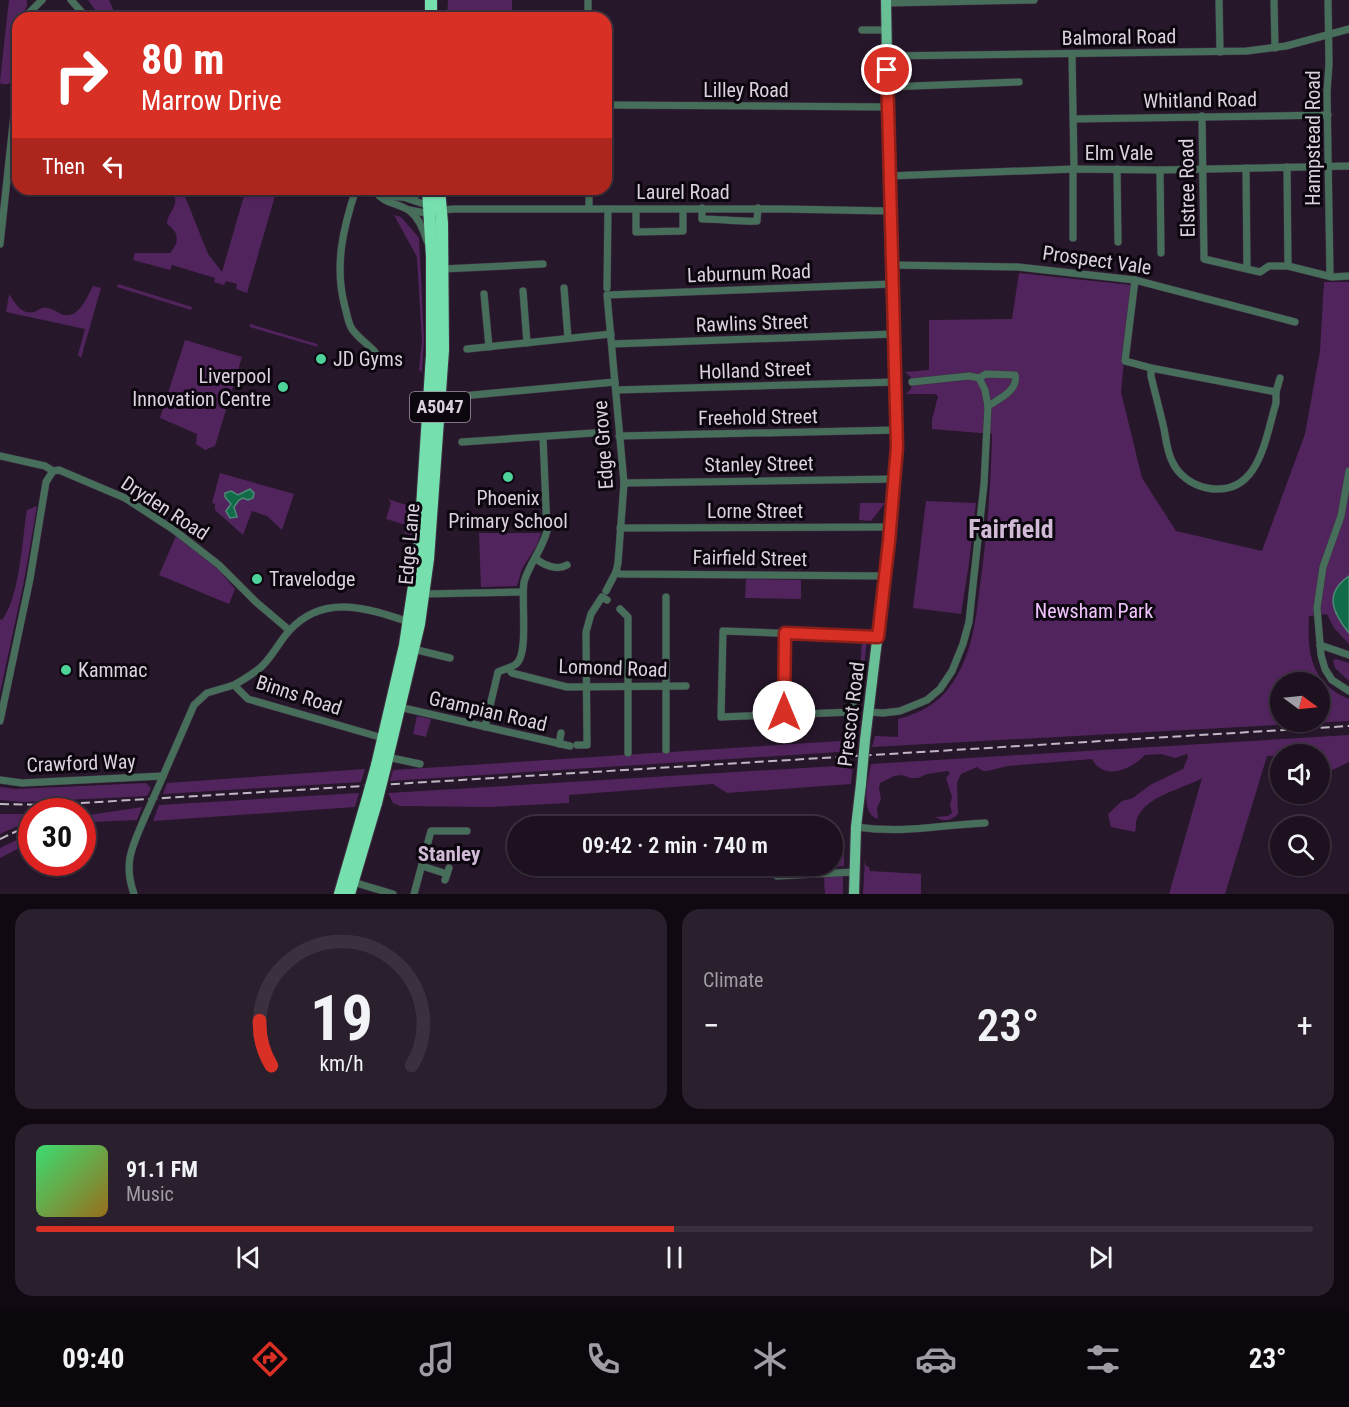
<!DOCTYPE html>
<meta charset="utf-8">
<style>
body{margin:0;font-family:"Roboto Condensed",sans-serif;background:#2a1f2d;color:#f1f3f6;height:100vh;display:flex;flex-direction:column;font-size:22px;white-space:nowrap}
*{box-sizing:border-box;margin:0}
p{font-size:20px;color:#a09da5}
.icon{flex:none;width:33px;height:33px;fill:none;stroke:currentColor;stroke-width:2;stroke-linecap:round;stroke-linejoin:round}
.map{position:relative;height:894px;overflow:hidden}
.details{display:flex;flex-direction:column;gap:15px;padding:15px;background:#100912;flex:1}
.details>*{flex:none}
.top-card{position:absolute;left:12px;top:12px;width:600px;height:183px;border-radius:18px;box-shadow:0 2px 4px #0004,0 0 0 2px #3b313e;background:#d93025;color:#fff;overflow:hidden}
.needle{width:39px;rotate:105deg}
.fabs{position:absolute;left:1270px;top:672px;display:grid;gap:12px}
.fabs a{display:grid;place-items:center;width:60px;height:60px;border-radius:50%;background:#1d1120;box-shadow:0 2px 4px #0004,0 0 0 2px #3b313e;font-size:30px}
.speed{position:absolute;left:18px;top:798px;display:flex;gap:12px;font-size:30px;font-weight:700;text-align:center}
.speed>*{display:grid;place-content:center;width:78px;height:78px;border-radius:50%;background:#1d1120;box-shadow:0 2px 4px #0004,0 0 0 2px #3b313e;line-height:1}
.speed .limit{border:9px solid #d22;background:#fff;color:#111}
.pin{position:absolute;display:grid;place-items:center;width:51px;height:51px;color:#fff;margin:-26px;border:3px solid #fff;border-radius:50%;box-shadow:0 2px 6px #0007}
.me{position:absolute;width:66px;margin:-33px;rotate:0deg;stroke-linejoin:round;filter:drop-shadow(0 0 4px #0008)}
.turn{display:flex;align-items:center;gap:21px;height:126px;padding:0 30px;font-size:27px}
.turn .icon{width:78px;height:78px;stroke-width:2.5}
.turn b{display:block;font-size:42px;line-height:51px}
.then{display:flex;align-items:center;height:57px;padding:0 30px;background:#0003;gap:12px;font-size:22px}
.big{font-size:45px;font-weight:600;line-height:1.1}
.details .widget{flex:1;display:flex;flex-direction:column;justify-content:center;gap:9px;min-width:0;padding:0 21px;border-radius:18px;background:#2a1f2d}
.details .dial{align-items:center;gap:0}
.dial svg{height:156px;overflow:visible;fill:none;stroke:#3b313e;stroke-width:7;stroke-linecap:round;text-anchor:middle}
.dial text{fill:#f1f3f6;stroke:none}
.song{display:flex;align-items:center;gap:18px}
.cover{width:72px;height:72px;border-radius:9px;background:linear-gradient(135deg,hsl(140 70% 55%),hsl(40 70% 35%))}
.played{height:6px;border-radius:3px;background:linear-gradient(90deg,#d93025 50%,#3b313e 50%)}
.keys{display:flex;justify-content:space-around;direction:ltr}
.heat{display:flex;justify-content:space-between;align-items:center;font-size:33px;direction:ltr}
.details .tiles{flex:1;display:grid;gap:15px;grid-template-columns:1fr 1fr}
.widget:last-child{grid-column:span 2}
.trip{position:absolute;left:507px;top:816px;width:336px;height:60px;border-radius:30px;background:#1d1120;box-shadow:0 2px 4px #0004,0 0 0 2px #3b313e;font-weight:600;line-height:60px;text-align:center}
.dock{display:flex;height:96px;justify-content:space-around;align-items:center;background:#0c070d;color:#a09da5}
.dock .icon{width:42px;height:42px}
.dock .current{color:#d93025}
.dock b{font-size:27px;color:#f1f3f6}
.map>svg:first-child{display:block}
.green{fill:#52245d;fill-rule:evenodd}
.water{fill:#116b49;stroke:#4e8a76;stroke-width:1.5}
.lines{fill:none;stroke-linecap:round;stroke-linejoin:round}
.street-casing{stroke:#403144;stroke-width:8}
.primary-casing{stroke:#403144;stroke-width:12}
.highway-casing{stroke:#403144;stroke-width:14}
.street{stroke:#476e5a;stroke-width:7}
.primary{stroke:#69bf96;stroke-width:10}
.highway{stroke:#76dfae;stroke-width:12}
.rail{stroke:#c2b7c5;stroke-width:2;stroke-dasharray:9 4.5;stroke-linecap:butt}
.street-bridge-casing{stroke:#403144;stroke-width:8;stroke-linecap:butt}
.primary-bridge-casing{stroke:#403144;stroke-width:12;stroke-linecap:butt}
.highway-bridge-casing{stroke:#403144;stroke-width:14;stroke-linecap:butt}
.street-bridge{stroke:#476e5a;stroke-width:7}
.primary-bridge{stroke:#69bf96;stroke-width:10}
.highway-bridge{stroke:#76dfae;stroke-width:12}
.route-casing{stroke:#8d1f18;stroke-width:15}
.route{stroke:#d93025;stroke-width:10}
.poi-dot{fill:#4dd39a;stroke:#0c060e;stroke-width:2}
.labels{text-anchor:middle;stroke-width:6;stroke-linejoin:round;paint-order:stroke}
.shield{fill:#0c060e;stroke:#9e94a0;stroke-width:1.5}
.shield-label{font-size:18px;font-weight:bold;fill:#dcd1df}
.street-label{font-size:20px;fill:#dcd1df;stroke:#0c060e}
.poi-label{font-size:20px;fill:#dcd1df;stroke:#0c060e;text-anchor:start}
.park-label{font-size:20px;fill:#f1c4fd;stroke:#0c060e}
.neighbourhood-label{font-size:21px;font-weight:bold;fill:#d1bbd6;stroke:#0c060e}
.district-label{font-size:26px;font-weight:bold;fill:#d1bbd6;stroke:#0c060e}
</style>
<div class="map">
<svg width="1349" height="894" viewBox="0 0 1349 894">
<rect width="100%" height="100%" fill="#27172b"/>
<!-- green -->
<g class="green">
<path d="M9,0H27V6L21,18H18L14,80L8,84H1L0,81Z"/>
<path d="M88,0H109L117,18H101Z"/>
<path d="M448,0H512V18H447Z"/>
<path d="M168,189H182L208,254L222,272L246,189H277L247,293L236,289L237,284L226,281L224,285L214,282L215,278L172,265L170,270L133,260L135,253H170C180,242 179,232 167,224C167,210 185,204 168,189Z"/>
<path d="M394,215L401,217L419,238L424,339L422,372L419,370L422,341L417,257Z"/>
<path d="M1019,273L1131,285L1121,392L1142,478L1176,531L1262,551L1305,434L1320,351L1324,282H1349V644L1334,628L1327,614L1309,616C1307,654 1311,683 1349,699V721L872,747L875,736L898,737V719C919,714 939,703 951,685C972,656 976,619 980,585C987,535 991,485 992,434L932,429V420L938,396L935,394H906L911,389V377L905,372L929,370V320L1012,319ZM1281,682H1320V722H1281Z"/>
<path d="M118,284L192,307L191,310L117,287Z"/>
<path d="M93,286L101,288L81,358L78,355L85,329L6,312L9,294C15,303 21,315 34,312C37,311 40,308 43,308C49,307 56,311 61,314C78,321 87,297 93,286Z"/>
<path d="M250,324L317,344L318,347L250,327Z"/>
<path d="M185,340L242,357L215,446L205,450L196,444L197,434L160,418Z"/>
<path d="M220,473L294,494L282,530L267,516L252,511L243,535L215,510V504L212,503Z"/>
<path d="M388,499L416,508L413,536L404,533L406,525L386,519L391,503Z"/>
<path d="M926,501L976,503L969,563L961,614L913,608Z"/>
<path d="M860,503H885L871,521L859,520Z"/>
<path d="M37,506L24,581L0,693V619L2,620C20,597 22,539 27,510Z"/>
<path d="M479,533H541L537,545L522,569L517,586L481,587Z"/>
<path d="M176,536L218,569L235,589L229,604L159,575Z"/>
<path d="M746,579L801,580V599L745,598Z"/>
<path d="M862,640H867L860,702H858Z"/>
<path d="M1336,659L1349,663V681L1335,668L1333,660Z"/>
<path d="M417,716L431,719L426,737L413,734Z"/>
<path d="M1349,735V762L1320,776V754L1267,756L1225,894H1169L1202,778C1184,789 1142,796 1136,822C1136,826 1136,829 1135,832L1111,827L1108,814L1122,801L1133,798L1150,785L1183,769L1188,757L1187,754L1175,758L1161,754L1145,755C1131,769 1105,782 1092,759L1008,766L987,771H983L977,767L961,774L957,783L958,814C952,821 943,822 935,817L948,816L952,813L950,805L952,797L946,778L950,773L948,771L927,774L918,778H910L902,775L894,776L880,783L879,789L881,799L877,808L878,819C859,813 868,780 871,764Z"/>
<path d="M855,740L854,751L390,781L393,770Z"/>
<path d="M853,765L851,784L727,793L713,784L569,795V803L490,807L400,806L393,803L388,793Z"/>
<path d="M365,769L361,782L163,794L167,783Z"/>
<path d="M146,783L151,788L147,796L24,802L0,800V787L16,789Z"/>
<path d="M359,793L355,807L153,821L159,805Z"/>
<path d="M142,807L137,820L91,822L88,829L83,830V816Z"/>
<path d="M0,814H31V820L0,834Z"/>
<path d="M31,833V842L0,858V848Z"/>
<path d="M833,850H844V866L826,868L825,866H832Z"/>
<path d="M865,859L866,866L869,867L870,871L921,874V894H863Z"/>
<path d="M843,876V894H825L824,877Z"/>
</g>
<!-- water -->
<g class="water">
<path d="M250,489L254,493L253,498L248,500L243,498L239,500L234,507L237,517L230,518L226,511L231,504L225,497V493L231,491L238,495Z"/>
<path d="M1349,576V633C1332,612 1324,593 1349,576Z"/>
</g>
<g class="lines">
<!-- street casing -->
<g class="street-casing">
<g id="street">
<path d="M71,0L87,18"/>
<path d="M588,0V18"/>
<path d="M1219,0L1220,52"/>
<path d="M1274,0L1275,48"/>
<path d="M1328,0L1329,64L1327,92L1330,276"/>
<path d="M886,3L1034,0"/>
<path d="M27,18L29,13L42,0"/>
<path d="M862,30H887"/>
<path d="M1072,54L1074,169"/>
<path d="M887,56L1247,51L1286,46L1349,29"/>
<path d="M887,87L1019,82"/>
<path d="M606,105L887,107"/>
<path d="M1202,116L1204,259L1260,272L1269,266H1288L1332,277L1349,276"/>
<path d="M1073,119L1328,115"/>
<path d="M1287,167L1288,266"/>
<path d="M1246,168L1247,269"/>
<path d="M1073,169V238"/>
<path d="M1117,169L1118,242"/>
<path d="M1160,170L1161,253"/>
<path d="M888,176L1074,169L1160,170L1349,166"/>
<path d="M356,189C343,228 334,266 345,307C347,314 348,323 352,329C358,338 368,344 375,352L373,358"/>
<path d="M367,189C386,195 409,204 425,189"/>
<path d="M376,192C384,204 399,203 410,211C419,218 424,231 427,241"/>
<path d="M406,198L430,206"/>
<path d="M589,208V189"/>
<path d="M702,208V219C721,219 738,222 757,221L758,208"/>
<path d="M636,209V232L683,231V209"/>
<path d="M409,210L431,214L441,210L455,209H783L889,211"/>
<path d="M0,244L18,78"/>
<path d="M891,265L1018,267L1135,280L1295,322"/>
<path d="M443,269L543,264"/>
<path d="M1135,280L1125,361L1151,368L1276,392"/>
<path d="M564,288L568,338"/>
<path d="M607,288L608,209"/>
<path d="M523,291L527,343"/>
<path d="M484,294L489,347"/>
<path d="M612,344L894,334"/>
<path d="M467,349L611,334"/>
<path d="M1151,368V376C1155,393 1160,411 1164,429C1166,439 1167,451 1172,461C1178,475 1192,485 1207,488C1259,498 1265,439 1276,403V392L1280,378"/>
<path d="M912,382L969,376L979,378L986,374L1015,375C1019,390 999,399 988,406"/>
<path d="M616,390L896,382"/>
<path d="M462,396L615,382"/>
<path d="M619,436L897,430"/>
<path d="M462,442L608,432"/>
<path d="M0,456L45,466L53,471L59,470L125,498L174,530L219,565L256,602L289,630"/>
<path d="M1349,471L1341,516L1323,567L1317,608L1321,655L1325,669L1332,680L1349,691"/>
<path d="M624,483L895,479"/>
<path d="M620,528L890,527"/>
<path d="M536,559C544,565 557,571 567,565"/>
<path d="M616,572L620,574L885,576"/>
<path d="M606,591L616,572L618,563L624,483L607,295L892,284"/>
<path d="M424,594L522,592"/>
<path d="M666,597V750"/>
<path d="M620,609L628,617V753"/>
<path d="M1320,645L1349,655"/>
<path d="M413,649L450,658"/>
<path d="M508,668L512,673L567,687L686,686"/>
<path d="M234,685C243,680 253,674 261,667C272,657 279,642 289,631C323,593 367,608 409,622"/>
<path d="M399,707L570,746"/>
<path d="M853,712L721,717L723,631L878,637"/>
<path d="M869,712L883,713L900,711L927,700L940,689L952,671L963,644L969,622L984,484L988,406L985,390L979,378"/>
<path d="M784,715L785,633"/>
<path d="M0,721L30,579L46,482L53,471"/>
<path d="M485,727L498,672C504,669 511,668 516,664C529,655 521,599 524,582C529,564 542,550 547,531L543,437"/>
<path d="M851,727L854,705"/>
<path d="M559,744L561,733"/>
<path d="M577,745H587L586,632L591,614L602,597L607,600"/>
<path d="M387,757L420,764"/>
<path d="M0,780L22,783L163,776"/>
<path d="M160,783L194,705L207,693L234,685L248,699L383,738"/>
<path d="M856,827C905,834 938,825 985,823"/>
<path d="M422,866L447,874"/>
<path d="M777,876L854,872"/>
<path d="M445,880L449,868"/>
<path d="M353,882L393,894"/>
<path d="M134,894C123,863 132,847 144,819"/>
<path d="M414,894L431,831H467"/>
</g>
</g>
<!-- primary casing -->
<g class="primary-casing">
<g id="primary">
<path d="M865,740L889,541L896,447L890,236L886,0"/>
<path d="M854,894L856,827L861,784"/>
</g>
</g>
<!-- highway casing -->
<g class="highway-casing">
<g id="highway">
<path d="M431,18V0"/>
<path d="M377,765L405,645L419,553L432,355V257L428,189"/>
<path d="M385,767L419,624L428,559L443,350L442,223L439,189"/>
<path d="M340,894L367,801"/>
<path d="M349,894L376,803"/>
</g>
</g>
<!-- street -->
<use href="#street" class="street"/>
<!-- primary -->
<use href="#primary" class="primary"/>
<!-- highway -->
<use href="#highway" class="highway"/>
<!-- rail -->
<g class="rail">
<path d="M0,804L49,805L1349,726"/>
<path d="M0,839L32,824"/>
</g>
<!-- street-bridge casing -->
<g class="street-bridge-casing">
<path id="street-bridge" d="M144,819L160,783"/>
</g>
<!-- primary-bridge casing -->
<g class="primary-bridge-casing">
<path id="primary-bridge" d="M861,784L865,740"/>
</g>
<!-- highway-bridge casing -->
<g class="highway-bridge-casing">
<g id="highway-bridge">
<path d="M367,801L377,765"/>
<path d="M376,803L385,767"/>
</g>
</g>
<!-- street-bridge -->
<use href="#street-bridge" class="street-bridge"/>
<!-- primary-bridge -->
<use href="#primary-bridge" class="primary-bridge"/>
<!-- highway-bridge -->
<use href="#highway-bridge" class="highway-bridge"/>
</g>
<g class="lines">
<!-- route casing -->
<g class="route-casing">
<path id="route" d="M784,712L785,633L878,637L889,541L897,447L887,70"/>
</g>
<!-- route -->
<use href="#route" class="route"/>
</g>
<!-- markers -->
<g class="poi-dot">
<circle cx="321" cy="359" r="6"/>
<circle cx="283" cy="387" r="6"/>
<circle cx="508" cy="477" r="6"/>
<circle cx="257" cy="579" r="6"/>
<circle cx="66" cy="670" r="6"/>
</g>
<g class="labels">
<!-- shield labels -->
<rect class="shield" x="410" y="392" width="60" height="30" rx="4.5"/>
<g class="shield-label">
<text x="440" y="413">A5047</text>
</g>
<!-- street labels -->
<g class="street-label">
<text transform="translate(1119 37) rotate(-1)" y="7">Balmoral Road</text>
<text x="746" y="97">Lilley Road</text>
<text transform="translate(1200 100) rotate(-1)" y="7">Whitland Road</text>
<text transform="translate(1313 138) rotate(-90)" y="7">Hampstead Road</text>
<text x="1119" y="160">Elm Vale</text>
<text transform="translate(1187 188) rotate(-91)" y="7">Elstree Road</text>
<text x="683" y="199">Laurel Road</text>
<text transform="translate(1097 260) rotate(8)" y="7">Prospect Vale</text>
<text transform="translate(749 273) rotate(-2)" y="7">Laburnum Road</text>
<text transform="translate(752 323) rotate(-2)" y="7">Rawlins Street</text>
<text transform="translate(755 370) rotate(-2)" y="7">Holland Street</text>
<text transform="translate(758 417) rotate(-1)" y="7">Freehold Street</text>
<text transform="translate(603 445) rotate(-94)" y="7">Edge Grove</text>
<text transform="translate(759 464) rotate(-1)" y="7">Stanley Street</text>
<text transform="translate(165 508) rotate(33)" y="7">Dryden Road</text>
<text x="755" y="518">Lorne Street</text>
<text transform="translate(409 544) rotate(-85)" y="7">Edge Lane</text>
<text transform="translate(750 558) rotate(1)" y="7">Fairfield Street</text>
<text transform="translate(613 668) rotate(2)" y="7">Lomond Road</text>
<text transform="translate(299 695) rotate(18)" y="7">Binns Road</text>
<text transform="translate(488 711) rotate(13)" y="7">Grampian Road</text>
<text transform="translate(851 714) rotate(-83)" y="7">Prescot Road</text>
<text transform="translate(81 763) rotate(-2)" y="7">Crawford Way</text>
</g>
<!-- poi labels -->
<g class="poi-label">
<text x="333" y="366">JD Gyms</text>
<text x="271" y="383" text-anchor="end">Liverpool<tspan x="271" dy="23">Innovation Centre</tspan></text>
<text x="508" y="505" text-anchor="middle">Phoenix<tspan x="508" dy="23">Primary School</tspan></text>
<text x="269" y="586">Travelodge</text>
<text x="78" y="677">Kammac</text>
</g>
<!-- park labels -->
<g class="park-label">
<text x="1094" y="618">Newsham Park</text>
</g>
<!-- neighbourhood labels -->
<g class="neighbourhood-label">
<text x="449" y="861">Stanley</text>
</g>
<!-- district labels -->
<g class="district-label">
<text x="1011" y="538">Fairfield</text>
</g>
</g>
</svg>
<div class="fabs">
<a><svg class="needle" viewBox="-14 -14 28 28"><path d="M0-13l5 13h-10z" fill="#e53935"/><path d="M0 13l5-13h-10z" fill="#a09da5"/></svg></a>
<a><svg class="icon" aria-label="sound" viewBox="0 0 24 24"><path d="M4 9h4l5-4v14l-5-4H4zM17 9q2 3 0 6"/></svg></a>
<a><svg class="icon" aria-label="search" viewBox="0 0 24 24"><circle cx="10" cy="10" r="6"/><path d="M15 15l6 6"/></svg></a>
</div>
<div class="speed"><div class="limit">30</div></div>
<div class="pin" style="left:887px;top:70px;background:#d93025"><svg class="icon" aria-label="arrive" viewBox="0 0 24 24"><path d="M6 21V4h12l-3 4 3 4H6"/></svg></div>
<svg class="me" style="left:784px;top:712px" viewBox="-20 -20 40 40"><circle r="19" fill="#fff"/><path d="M0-13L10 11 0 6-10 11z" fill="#d93025"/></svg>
<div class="trip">09:42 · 2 min · 740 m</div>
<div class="top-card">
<div class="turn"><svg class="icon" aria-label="right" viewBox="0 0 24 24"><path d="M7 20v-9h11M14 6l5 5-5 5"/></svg><div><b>80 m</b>Marrow Drive</div></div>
<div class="then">Then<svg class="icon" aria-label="left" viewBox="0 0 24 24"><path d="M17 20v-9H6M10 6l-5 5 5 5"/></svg></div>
</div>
</div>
<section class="details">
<div class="tiles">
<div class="widget dial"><svg viewBox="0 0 100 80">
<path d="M14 69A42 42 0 1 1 86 69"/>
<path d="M14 69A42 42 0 0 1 8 46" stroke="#d93025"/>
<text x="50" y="56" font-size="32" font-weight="700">19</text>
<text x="50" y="72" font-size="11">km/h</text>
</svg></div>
<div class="widget"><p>Climate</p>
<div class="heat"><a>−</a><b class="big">23°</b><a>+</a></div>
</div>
<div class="widget">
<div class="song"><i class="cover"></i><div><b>91.1 FM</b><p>Music</p></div></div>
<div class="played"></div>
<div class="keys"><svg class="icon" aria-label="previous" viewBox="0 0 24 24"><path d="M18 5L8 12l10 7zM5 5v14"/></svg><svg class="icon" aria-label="pause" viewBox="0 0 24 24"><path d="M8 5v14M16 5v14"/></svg><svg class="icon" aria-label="next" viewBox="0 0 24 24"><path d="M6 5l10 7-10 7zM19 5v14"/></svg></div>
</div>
</div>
</section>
<nav class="dock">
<b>09:40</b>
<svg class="icon current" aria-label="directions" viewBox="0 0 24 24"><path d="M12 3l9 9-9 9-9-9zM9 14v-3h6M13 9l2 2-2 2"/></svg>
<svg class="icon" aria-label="music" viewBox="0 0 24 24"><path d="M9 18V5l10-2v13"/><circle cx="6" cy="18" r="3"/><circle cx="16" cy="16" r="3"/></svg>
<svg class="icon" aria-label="phone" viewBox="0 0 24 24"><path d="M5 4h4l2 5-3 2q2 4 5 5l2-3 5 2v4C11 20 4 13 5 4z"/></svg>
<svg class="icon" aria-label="climate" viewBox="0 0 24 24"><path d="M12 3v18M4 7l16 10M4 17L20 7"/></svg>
<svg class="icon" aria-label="car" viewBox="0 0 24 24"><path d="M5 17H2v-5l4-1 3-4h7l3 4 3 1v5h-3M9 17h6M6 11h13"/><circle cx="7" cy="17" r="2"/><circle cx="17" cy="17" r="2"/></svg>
<svg class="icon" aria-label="filters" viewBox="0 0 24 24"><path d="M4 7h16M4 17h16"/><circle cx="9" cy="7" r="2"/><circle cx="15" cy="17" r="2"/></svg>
<b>23°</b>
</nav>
